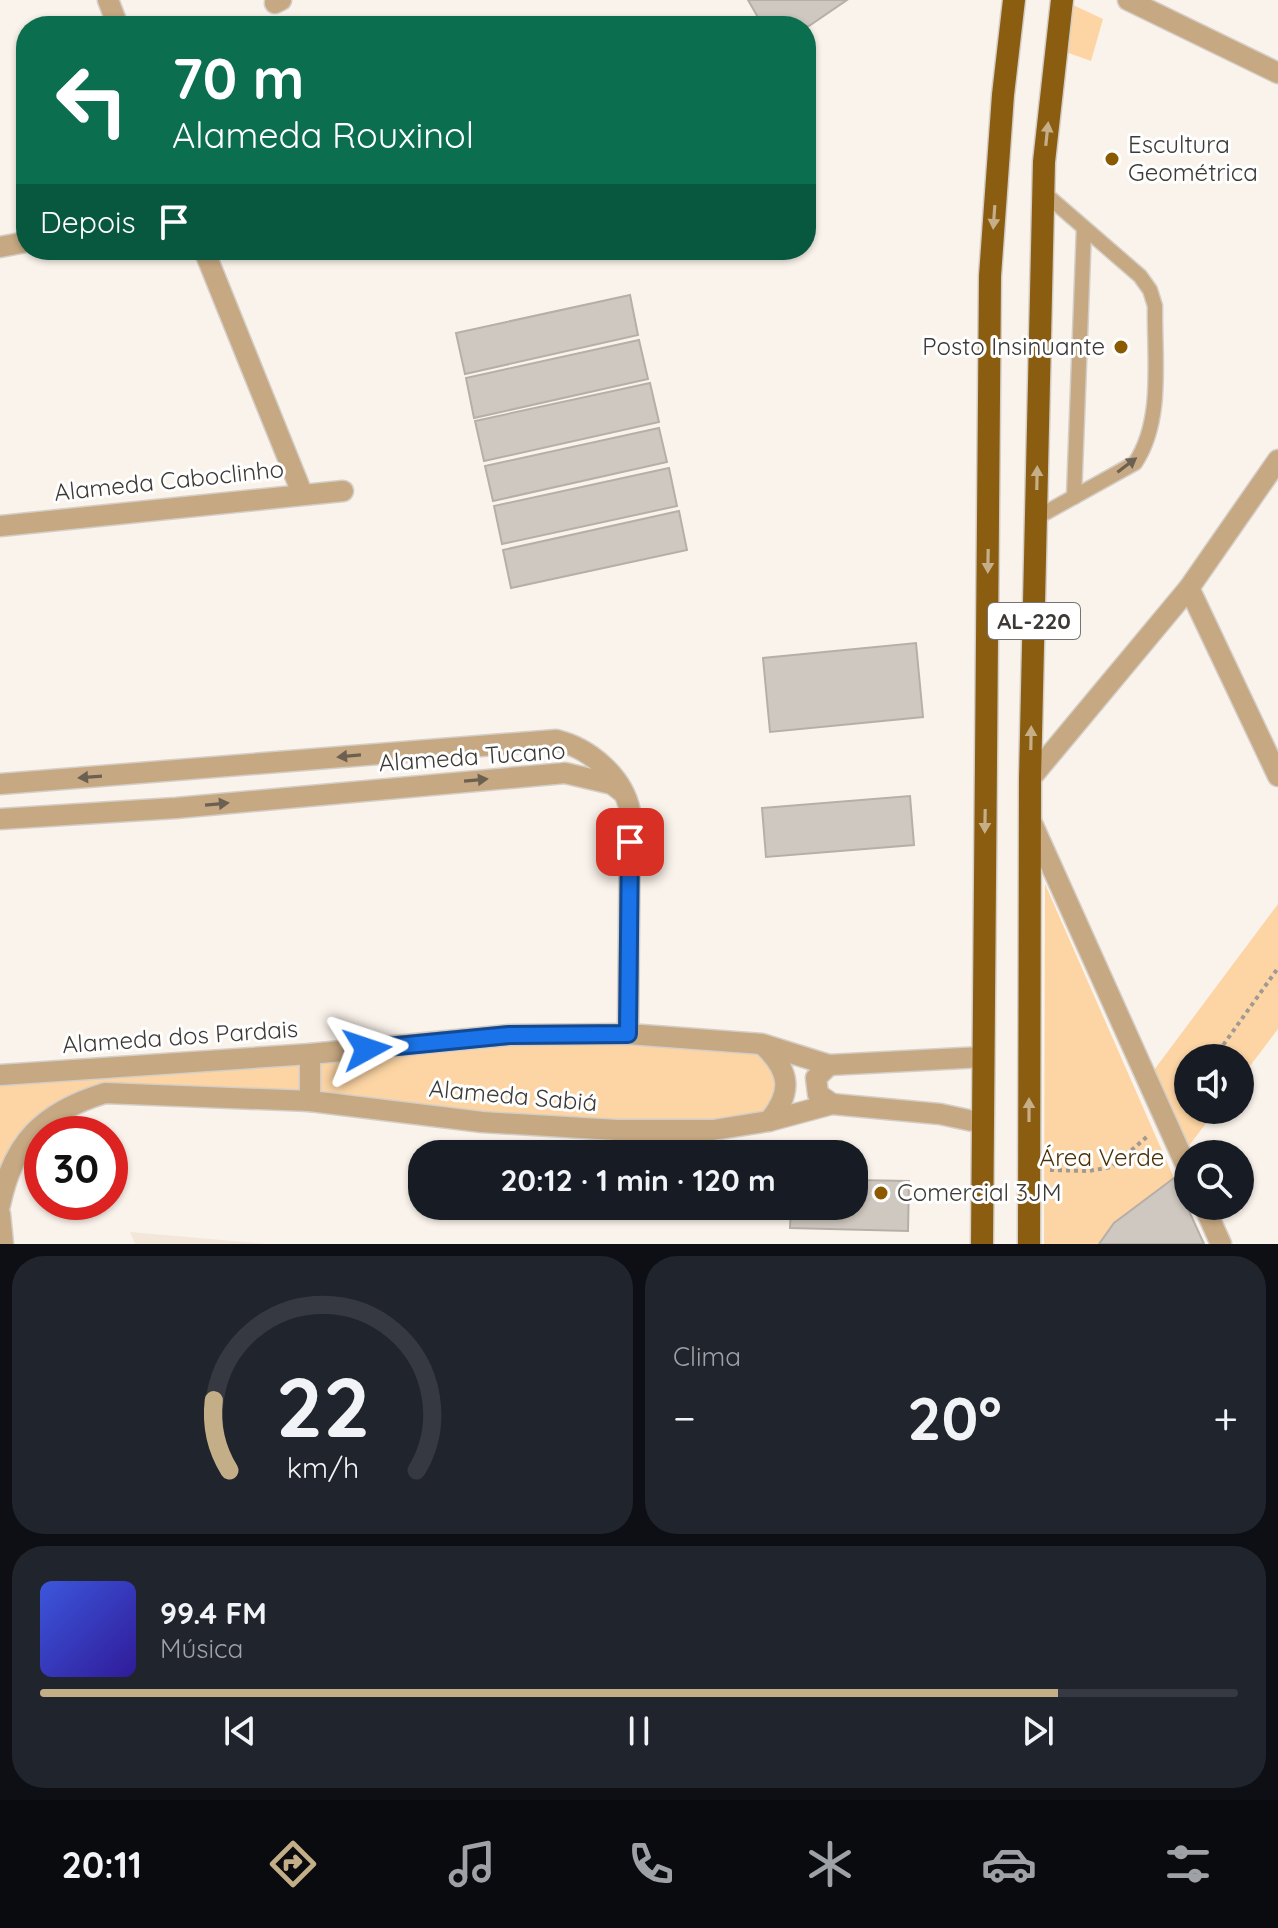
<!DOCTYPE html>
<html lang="pt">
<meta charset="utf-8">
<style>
body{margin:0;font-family:Quicksand,sans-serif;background:#20242c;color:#f1f3f6;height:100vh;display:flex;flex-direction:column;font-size:30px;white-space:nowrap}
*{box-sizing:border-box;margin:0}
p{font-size:26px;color:#9ea1a6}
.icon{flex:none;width:44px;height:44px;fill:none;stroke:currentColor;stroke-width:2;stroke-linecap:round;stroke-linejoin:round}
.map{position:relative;height:1244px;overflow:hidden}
.side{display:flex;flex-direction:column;gap:12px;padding:12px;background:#0d0f14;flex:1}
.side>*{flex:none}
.hud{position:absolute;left:16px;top:16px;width:800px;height:244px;border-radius:32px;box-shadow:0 2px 6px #0004;background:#0b6e4f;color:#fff;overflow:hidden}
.tools{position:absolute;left:1174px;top:1044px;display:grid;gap:16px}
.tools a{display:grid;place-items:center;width:80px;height:80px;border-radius:50%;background:#171b24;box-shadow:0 2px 6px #0004;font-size:40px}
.speed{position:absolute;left:24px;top:1116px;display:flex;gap:16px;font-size:40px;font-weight:700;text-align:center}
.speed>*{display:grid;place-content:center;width:104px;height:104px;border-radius:50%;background:#171b24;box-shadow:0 2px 6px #0004;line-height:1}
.speed .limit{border:12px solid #d22;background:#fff;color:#111}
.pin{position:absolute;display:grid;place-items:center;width:68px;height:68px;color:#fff;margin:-34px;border-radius:16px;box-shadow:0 4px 12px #0006}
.me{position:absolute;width:88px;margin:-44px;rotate:85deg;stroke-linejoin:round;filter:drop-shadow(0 0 6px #0008)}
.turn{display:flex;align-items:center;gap:28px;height:168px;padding:0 24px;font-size:36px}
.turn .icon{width:104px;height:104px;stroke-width:2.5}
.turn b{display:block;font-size:56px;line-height:68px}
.then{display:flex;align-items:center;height:76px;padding:0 24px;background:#0003;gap:16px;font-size:30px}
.big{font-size:60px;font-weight:800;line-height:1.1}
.side .card{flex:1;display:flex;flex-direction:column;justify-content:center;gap:12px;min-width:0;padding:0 28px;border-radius:32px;background:#20242c}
.side .dial{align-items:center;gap:0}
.dial svg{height:208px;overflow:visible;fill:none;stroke:#363941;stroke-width:7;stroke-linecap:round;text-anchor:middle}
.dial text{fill:#f1f3f6;stroke:none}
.song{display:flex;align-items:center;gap:24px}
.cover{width:96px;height:96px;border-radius:12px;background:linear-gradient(135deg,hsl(230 70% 55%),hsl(250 70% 35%))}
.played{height:8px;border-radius:4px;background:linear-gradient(90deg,#c3ae87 85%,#363941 85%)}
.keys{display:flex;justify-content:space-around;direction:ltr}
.heat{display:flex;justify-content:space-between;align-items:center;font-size:44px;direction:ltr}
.side .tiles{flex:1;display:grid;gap:12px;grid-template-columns:1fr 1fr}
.card:last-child{grid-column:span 2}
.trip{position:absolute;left:408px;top:1140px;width:460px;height:80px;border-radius:32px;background:#171b24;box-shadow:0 2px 6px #0004;font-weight:800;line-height:80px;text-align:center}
.dock{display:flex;height:128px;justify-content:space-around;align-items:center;background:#090b0e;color:#9ea1a6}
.dock .icon{width:56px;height:56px}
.dock .on{color:#c3ae87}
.dock b{font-size:36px;color:#f1f3f6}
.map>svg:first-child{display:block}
.built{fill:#f3e7da}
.green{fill:#fdd5a4}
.building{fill:#cfc8c0;stroke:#b6afa8;stroke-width:2}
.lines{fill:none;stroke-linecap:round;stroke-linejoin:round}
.service-casing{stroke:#d4cec7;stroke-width:17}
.minor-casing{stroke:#d4cec7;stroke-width:23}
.trunk-casing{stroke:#d4cec7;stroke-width:25}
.path{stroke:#9f9a94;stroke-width:4;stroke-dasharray:4 4;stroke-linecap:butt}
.service{stroke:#c6a882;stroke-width:14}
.minor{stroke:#c6a882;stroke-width:20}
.trunk{stroke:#8b5d10;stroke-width:22}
.oneway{fill:#c5ae88}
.oneway2{fill:#6c6051}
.route-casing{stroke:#114b97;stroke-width:20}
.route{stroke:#1a73e8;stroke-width:14}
.poi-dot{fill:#8a5900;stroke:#fff;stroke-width:3}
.labels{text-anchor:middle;stroke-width:6;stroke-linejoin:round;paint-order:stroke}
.shield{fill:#fff;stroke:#767472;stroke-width:2}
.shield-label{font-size:22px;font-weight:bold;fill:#3c3936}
.poi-label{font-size:24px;fill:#3c3936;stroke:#fff;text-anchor:start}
.street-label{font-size:24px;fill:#3c3936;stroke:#fff}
.park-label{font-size:24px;fill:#4c3108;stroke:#fff}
</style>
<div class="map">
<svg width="1278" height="1244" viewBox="0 0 1278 1244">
<rect width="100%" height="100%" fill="#faf3eb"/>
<!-- built -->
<path class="built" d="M130,1232L267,1244H135Z"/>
<!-- green -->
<g class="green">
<path d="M1071,4L1103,19L1091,61L1063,51Z"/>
<path d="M1045,884L1174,1178L1114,1223L1099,1244H1044Z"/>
<path d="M1278,904V1029L1240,1079V1058H1188V1110H1216L1188,1147L1154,1070Z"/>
<path d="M509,1035L762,1044L782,1063L776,1113L713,1130L105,1093L45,1122L0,1205V1075Z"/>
</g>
<!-- building -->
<g class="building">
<path d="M748,0H847L806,28L763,26Z"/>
<path d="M630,295L638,335L465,374L456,333Z"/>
<path d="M639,340L648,379L474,418L466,378Z"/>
<path d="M650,383L659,422L484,461L475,421Z"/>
<path d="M659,428L667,462L493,501L485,466Z"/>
<path d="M669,468L677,506L502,544L494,506Z"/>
<path d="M679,511L687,550L511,588L503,550Z"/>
<path d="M916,643L923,717L770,732L763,658Z"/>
<path d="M910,796L914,845L766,857L762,808Z"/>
<path d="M1174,1178L1204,1244H1099L1114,1223Z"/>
<path d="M854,1180L909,1181L908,1231L790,1228L791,1206H854Z"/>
</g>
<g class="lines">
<!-- service casing -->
<g class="service-casing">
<g id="service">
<path d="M1074,497L1084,228"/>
<path d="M1036,518L1135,463C1164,420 1154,356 1155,306L1150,290L1140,276L1043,192"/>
</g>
</g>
<!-- minor casing -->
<g class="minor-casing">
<g id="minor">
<path d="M108,0L118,26"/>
<path d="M1128,0L1278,73"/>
<path d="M275,3L281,0"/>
<path d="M0,247L26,242"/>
<path d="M204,250L302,493"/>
<path d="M0,526L343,491"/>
<path d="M1189,588L1278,776"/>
<path d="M1030,779L1189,588L1278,460"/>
<path d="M0,784L556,740C589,748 623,776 630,811L628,1034"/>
<path d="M0,819L176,808L565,773L612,784L621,791"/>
<path d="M1031,821L1188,1170"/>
<path d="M764,1046C790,1071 793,1092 769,1121"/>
<path d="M829,1065L816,1078L818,1094L832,1104"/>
<path d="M0,1075L310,1054L509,1035L628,1034L762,1044L829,1065L983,1057"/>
<path d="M310,1101V1054"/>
<path d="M0,1205C13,1142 43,1112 105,1093L310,1101L482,1122L617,1130H713L769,1121L832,1104L940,1114L982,1123"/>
<path d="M1204,1206L1221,1244"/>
<path d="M0,1214L3,1244"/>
</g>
</g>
<!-- trunk casing -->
<g class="trunk-casing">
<g id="trunk">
<path d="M982,1244L990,276L1003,95L1014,0"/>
<path d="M1029,1244L1030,779L1044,162L1062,0"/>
</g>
</g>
<!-- path -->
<g class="path">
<path d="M1214,1058L1278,968"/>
<path d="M1180,1104L1188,1094"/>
<path d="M1050,1170L1088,1171L1112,1167L1149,1135"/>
</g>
<!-- service -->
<use href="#service" class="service"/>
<!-- minor -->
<use href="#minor" class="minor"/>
<!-- trunk -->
<use href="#trunk" class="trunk"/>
</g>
<!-- one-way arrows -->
<defs><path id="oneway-solid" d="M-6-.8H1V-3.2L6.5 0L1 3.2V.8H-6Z" transform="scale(2)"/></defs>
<g class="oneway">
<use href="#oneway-solid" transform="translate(1047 134) rotate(-84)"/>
<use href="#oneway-solid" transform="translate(994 217) rotate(94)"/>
<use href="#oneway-solid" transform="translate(1037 478) rotate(-89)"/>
<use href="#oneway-solid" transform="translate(988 561) rotate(91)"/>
<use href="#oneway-solid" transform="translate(1031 738) rotate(-89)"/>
<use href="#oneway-solid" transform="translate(985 821) rotate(91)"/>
<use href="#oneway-solid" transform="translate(1029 1110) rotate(-90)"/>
</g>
<g class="oneway2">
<use href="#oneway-solid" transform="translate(1127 465) rotate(-37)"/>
<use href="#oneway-solid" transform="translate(349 756) rotate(175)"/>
<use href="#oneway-solid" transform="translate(90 777) rotate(176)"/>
<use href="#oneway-solid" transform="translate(476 780) rotate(-5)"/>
<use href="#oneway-solid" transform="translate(217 804) rotate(-5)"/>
</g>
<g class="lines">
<!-- route casing -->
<g class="route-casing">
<path id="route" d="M367,1049L509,1035L628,1034L630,842"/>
</g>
<!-- route -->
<use href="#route" class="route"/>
</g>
<!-- markers -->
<g class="poi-dot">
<circle cx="1112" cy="159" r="8"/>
<circle cx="1121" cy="347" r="8"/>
<circle cx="881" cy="1193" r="8"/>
</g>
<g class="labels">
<!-- shield labels -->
<rect class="shield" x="988" y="603" width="92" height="36" rx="6"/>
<g class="shield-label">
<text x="1034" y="629">AL-220</text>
</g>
<!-- poi labels -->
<g class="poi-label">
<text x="1128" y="153">Escultura<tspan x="1128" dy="28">Geométrica</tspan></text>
<text x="1105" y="355" text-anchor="end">Posto Insinuante</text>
<text x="897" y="1201">Comercial 3JM</text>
</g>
<!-- street labels -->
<g class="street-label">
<text transform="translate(169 481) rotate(-6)" y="8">Alameda Caboclinho</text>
<text transform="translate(472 757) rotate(-4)" y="8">Alameda Tucano</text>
<text transform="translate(180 1037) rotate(-4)" y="8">Alameda dos Pardais</text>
<text transform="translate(513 1096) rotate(5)" y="8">Alameda Sabiá</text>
</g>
<!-- park labels -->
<g class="park-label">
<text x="1102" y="1166">Área Verde</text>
</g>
</g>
</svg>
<div class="tools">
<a><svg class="icon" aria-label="sound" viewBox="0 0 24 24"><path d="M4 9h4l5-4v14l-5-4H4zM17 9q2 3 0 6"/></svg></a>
<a><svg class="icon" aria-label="search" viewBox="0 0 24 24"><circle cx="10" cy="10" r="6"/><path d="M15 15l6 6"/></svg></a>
</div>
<div class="speed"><div class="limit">30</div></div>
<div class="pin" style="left:630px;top:842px;background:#d93025"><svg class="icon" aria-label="arrive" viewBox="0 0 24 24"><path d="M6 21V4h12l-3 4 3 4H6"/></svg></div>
<svg class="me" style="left:367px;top:1049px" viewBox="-20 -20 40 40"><path d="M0-17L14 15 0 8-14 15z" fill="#1a73e8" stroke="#fff" stroke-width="4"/></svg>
<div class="trip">20:12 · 1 min · 120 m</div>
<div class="hud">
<div class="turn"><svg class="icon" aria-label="left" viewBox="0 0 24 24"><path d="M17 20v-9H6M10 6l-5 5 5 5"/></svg><div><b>70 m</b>Alameda Rouxinol</div></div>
<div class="then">Depois<svg class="icon" aria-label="arrive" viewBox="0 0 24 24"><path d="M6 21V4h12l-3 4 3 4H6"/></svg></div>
</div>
</div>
<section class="side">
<div class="tiles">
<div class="card dial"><svg viewBox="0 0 100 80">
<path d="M14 69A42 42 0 1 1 86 69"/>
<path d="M14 69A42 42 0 0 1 8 42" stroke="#c3ae87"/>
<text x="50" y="56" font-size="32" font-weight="700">22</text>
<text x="50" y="72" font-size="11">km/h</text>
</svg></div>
<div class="card"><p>Clima</p>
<div class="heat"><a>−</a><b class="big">20°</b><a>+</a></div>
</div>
<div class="card">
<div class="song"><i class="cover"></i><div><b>99.4 FM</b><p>Música</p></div></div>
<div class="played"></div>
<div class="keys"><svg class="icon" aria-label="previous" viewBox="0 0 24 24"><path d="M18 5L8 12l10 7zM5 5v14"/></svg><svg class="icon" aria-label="pause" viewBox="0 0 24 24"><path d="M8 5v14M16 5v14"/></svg><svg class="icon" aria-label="next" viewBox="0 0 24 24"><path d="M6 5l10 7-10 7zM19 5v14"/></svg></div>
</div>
</div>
</section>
<nav class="dock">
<b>20:11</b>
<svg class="icon on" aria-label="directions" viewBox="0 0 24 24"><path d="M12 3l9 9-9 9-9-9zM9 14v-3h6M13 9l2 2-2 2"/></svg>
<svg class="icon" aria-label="music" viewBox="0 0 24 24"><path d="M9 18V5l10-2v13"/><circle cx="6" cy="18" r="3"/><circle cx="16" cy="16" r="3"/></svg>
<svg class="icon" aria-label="phone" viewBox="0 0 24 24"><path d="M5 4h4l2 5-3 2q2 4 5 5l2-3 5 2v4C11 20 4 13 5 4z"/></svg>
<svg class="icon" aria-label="climate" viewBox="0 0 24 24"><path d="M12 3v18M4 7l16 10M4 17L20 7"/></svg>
<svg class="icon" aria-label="car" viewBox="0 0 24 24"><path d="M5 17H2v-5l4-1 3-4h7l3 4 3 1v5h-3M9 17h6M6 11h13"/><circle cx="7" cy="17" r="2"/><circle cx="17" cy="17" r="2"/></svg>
<svg class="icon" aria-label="filters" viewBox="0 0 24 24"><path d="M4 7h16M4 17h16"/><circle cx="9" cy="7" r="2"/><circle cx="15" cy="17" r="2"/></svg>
</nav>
